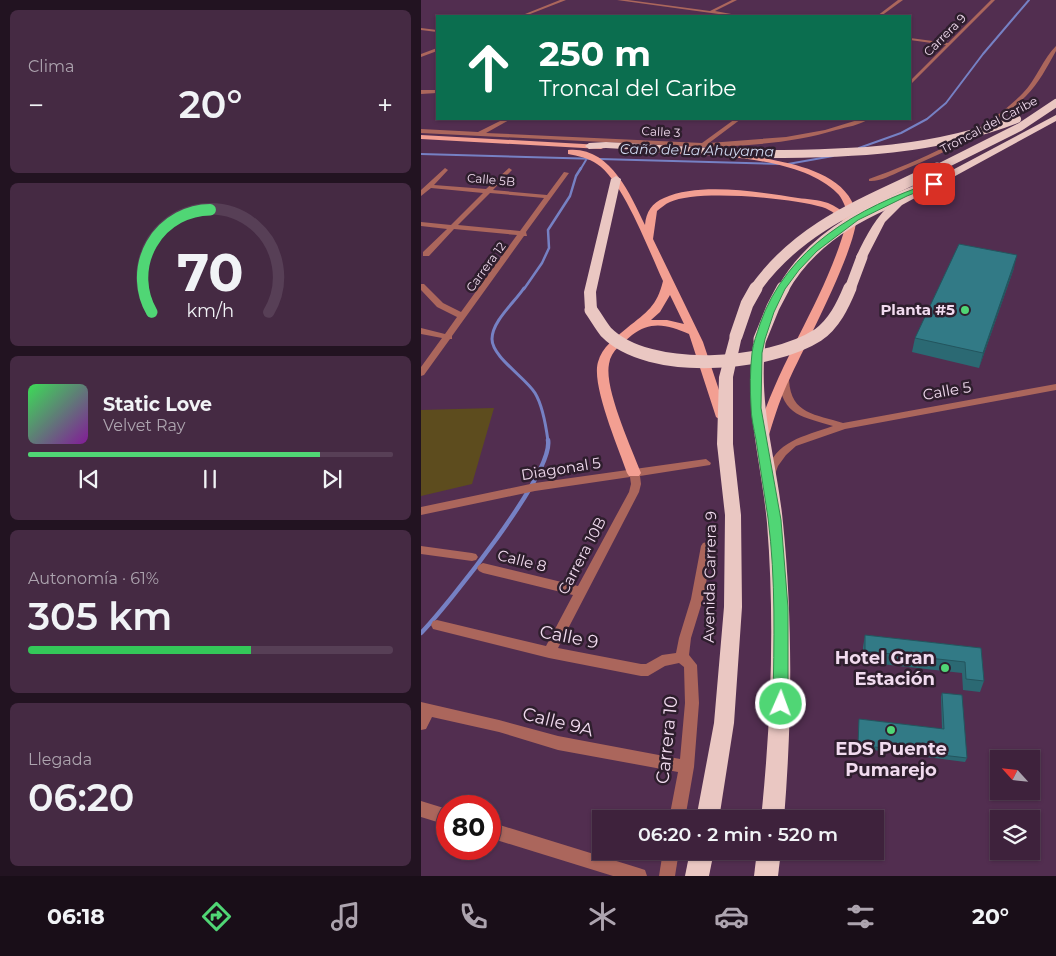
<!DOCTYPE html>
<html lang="es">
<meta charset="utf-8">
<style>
body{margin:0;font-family:Montserrat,sans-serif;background:#452a43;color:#f1f3f6;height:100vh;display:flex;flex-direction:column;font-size:19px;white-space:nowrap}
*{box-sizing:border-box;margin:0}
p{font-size:16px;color:#ada4af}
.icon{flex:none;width:28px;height:28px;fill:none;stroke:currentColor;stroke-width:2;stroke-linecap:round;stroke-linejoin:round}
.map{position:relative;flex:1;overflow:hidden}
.side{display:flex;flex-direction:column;gap:10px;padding:10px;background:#221321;width:421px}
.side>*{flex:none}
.hud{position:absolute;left:15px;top:15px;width:475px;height:105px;border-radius:0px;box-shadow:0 1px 4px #0004,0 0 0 1px #573f56;background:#0b6e4f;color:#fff;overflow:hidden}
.needle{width:32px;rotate:297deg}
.tools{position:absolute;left:569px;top:750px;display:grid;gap:10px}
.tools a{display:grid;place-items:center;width:50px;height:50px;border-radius:0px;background:#3e223c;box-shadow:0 1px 4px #0004,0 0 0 1px #573f56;font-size:25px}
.speed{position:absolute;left:15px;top:795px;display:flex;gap:10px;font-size:25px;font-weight:700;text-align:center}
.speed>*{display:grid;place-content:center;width:65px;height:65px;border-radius:50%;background:#3e223c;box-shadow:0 1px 4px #0004,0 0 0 1px #573f56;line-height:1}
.speed .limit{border:8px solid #d22;background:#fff;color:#111}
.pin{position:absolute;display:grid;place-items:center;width:42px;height:42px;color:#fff;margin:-21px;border-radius:10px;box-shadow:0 2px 8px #0006}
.me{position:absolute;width:55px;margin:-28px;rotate:2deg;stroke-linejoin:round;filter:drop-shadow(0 0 4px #0008)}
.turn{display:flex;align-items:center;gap:18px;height:105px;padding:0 20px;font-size:22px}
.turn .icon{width:65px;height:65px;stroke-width:2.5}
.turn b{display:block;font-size:35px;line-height:42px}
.big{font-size:38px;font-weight:600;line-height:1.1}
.side .card{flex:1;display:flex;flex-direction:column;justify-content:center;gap:8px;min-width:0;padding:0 18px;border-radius:8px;background:#452a43}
.side .dial{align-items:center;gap:0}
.dial svg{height:130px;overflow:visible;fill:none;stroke:#573f56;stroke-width:7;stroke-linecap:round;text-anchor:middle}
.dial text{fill:#f1f3f6;stroke:none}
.song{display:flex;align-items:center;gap:15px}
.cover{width:60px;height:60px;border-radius:8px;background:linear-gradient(135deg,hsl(130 70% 55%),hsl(290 70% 35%))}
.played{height:5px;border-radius:2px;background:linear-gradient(90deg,#50d675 80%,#573f56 80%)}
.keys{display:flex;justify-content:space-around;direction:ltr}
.heat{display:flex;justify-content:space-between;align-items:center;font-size:28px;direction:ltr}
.charge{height:8px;border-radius:4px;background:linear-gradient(90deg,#34c759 61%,#573f56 0)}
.trip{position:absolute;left:171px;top:810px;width:292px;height:50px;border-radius:0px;background:#3e223c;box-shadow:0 1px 4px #0004,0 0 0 1px #573f56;font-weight:600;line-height:50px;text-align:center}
.menu{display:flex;height:80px;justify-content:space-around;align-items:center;background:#190e18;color:#ada4af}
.menu .icon{width:35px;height:35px}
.menu .on{color:#50d675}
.menu b{font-size:22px;color:#f1f3f6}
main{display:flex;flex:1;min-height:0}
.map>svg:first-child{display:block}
.green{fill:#5d4c1e}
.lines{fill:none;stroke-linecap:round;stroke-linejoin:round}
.stream-far3{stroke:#7681c4;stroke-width:2}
.stream-far2{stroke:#7681c4;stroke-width:2.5}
.stream-far1{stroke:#7681c4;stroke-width:3}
.stream{stroke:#7681c4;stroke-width:4.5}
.street{fill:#ab665c;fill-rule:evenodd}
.primary{fill:#f39f92;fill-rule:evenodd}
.highway{fill:#eac7c2;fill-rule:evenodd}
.highway-bridge-far2{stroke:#eac7c2;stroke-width:8}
.highway-bridge-far1{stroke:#eac7c2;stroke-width:11}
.highway-bridge{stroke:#eac7c2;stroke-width:13}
.wall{fill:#2b6973}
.shaded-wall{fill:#23555e}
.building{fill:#327a86;stroke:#23555e}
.route{fill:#50d675;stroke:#348b4c}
.poi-dot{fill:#50d675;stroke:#2e1e2d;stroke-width:2}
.labels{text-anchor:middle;stroke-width:5;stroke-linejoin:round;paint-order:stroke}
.far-street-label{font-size:12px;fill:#f1dbef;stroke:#2e1e2d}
.far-water-label{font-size:14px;font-style:italic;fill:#d1daf2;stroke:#2e1e2d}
.poi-label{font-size:15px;font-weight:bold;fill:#f1dbef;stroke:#2e1e2d;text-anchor:end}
.street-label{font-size:15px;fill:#f1dbef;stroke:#2e1e2d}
.near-street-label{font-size:18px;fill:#f1dbef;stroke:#2e1e2d}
.near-poi-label{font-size:18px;font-weight:bold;fill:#f1dbef;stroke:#2e1e2d;text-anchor:end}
</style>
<main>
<section class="side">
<div class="card"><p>Clima</p>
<div class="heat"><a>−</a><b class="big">20°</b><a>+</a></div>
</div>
<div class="card dial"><svg viewBox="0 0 100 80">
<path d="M14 69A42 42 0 1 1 86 69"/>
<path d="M14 69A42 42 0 0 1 50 6" stroke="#50d675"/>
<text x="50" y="56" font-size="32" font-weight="700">70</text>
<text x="50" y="72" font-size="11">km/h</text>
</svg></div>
<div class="card">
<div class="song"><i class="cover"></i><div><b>Static Love</b><p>Velvet Ray</p></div></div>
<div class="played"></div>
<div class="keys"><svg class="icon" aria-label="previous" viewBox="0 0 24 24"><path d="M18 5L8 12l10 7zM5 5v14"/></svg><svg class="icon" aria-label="pause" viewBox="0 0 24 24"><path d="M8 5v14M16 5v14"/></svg><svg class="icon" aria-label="next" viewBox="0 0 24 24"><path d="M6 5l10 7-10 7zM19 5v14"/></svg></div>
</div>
<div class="card"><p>Autonomía · 61%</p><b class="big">305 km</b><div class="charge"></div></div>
<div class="card"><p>Llegada</p><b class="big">06:20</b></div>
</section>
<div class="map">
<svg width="635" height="876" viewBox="0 0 635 876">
<rect width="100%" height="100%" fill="#522e50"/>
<!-- green -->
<path class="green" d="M73,408L51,484L0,496V410Z"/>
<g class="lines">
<!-- stream-far3 -->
<g class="stream-far3">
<path d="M438,148L480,133L506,119L525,103L562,54L608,0"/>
<path d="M0,154L360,164"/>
<path d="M367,164L412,156"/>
<path d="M159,170L165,160"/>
</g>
<!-- stream-far2 -->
<path class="stream-far2" d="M103,289L121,263L128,248L127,230L149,196L155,176L160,168"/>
<!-- stream-far1 -->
<path class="stream-far1" d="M103,288C94,302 71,321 71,339C71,357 105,378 114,393C122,406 125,426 127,441"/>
<!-- stream -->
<path class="stream" d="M0,633C26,606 133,473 127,440"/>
<!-- street -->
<g class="street">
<path d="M139,0H145L104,16H99Z"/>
<path d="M196,0H207L289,11L311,0H316L294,11L321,16H312Z"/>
<path d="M477,0H482L460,16H456Z"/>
<path d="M570,0H574L489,85V81L525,45L489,40V38L527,43Z"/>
<path d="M0,28L16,30V32L0,30Z"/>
<path d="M635,46V51C626,67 618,83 605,96C571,130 524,153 480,171C471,175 458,182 448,181V179C500,160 563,133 602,93C615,80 623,57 635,46Z"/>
<path d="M16,48V51L0,57V54Z"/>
<path d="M0,90H16V93L0,94Z"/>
<path d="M83,119H90L65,133L281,143L314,119H320L288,143L365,137L404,130L440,119H448C439,125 426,127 415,130C372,143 327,146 282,147L0,133V129L57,132Z"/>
<path d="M24,168L27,170L13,185L65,189L88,168L91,170L90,171L72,190L126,195L143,172L148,173L105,232L106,236H103L31,336V339H29L3,375L0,376V367L21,338L0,334V328L24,334L36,317L16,307L0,290V284H3L22,303L40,312L96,235L33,229L8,256H2V252L26,229L0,226V222L30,225L62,193L10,188L0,196V190ZM69,193L123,198L99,231L37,225Z"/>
<path d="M363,377L368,380C370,415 395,414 422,423L635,384V390L424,429L375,446L365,455L357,466L353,477L349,478L344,474C355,440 382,437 412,426C383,417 361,416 358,380Z"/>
<path d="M285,459L290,463L289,465L219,476L220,484L218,492L137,648L220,664H225L241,655L255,653L258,638L270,599L280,546L282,543L286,542L290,543L292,546L282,599L270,638L268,655L276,665L278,703L273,767L264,819H248L257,772L137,750L78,732L11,717L5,729L0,730V702L78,720L137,736L259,759L264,703L263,667L258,663L244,666L227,676H220L128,658L12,629L10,625L12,621L16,620L125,646L152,595L62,573L58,571L56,568L58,565L62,563L157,586L208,492L210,484L209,477L114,491L0,515V507L114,483Z"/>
<path d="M0,546L51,553L55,554L57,557L55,560L51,561L0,554Z"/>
<path d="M0,801L26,809V825L0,817Z"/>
<path d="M69,822L218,868L224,870L226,876H192L69,838Z"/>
<path d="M242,851H258L254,876H238Z"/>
</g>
<!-- primary -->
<g class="primary">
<path d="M0,135L180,145L184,147L180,149L0,139Z"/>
<path d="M217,148C228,147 240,149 251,149C287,151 322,153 357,161C387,167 428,179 435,213C441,239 382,349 369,378C360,396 354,415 348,435L342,439L336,435C357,361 405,299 425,224C418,217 411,210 401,207C371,198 276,189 249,202C244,204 240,208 236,211L232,239L282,342L307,417L301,421L295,417L268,334C248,325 230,320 211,335C202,343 190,350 188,364C183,388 210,447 220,473L218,476H208L206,473C198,449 170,385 177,362C181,347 194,338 206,328C226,312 236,306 242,281C228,251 202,181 176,164C168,158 157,156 147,154V150C189,146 209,194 224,225C225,212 231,203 243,198C279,182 338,192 377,198C386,199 398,200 407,203C414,206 421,210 426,216L427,213C424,207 421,197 416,193C376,153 274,155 220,152H217ZM249,295L263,324L246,320H230L239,312Z"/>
</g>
<!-- highway -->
<g class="highway">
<path d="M635,115V121L481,205L464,222L445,259H437L435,257C445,236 455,216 473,201Z"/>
<path d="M185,142L343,151L348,154L343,157L185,148L168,149L164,146L168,143Z"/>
<path d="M195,176L200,179L175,292L176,310L170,314L164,310L163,292L190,179Z"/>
<path d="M315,332L321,336L312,377V444L320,515L321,607L313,723L298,819H275L293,723L303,607L304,515L296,444L298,377L309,336Z"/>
<path d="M339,335L345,339C336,405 356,459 362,523C372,621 371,720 363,819H340C350,721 354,622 346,523C340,459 322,405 333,339Z"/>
<path d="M269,851H293L288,876H264Z"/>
<path d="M336,851H360L357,876H333Z"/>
</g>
<!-- highway-bridge-far2 -->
<g class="highway-bridge-far2">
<path d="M343,154C431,154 513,151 596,119"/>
<path d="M513,170L599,127L635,103"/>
</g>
<!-- highway-bridge-far1 -->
<g class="highway-bridge-far1">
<path d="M334,289C380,224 447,202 516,168"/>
<path d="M362,289C394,232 454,206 513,184"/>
<path d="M429,289L441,257"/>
</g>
<!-- highway-bridge -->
<g class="highway-bridge">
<path d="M170,310C175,317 180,326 185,332C228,376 349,366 397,335C413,324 422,305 429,288"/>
<path d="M315,336L326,304L335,288"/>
<path d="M339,339L352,307L362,288"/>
</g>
</g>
<!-- wall -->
<g class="wall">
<path d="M593,268L558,368L491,352L494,338Z"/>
<path d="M444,635L560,648L563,681L559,692L542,690L541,673L442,662V647Z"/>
<path d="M521,693L546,758L544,762L437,748L438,719L521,729L520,697Z"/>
</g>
<!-- shaded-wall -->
<path class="shaded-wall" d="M596,255L593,268L558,368L562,353Z"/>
<!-- building -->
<g class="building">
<path d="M538,244L596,255L562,353L494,338Z"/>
<path d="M444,635L560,648L563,681L545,679L544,662L444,651Z"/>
<path d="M521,693L541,695L546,758L437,745L438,719L523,729Z"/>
</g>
<!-- route -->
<path class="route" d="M510,183L516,184L486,196L437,220L396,251L378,270L364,289L353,312L344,339L341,353L340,408L360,520L367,608V704L365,708L360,711L354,708L352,704C353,642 355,580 347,518C343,492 339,466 335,440C333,429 330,417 330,406C329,389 329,370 331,353C332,343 336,334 339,324C365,248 438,207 510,183Z"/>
<!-- markers -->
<g class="poi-dot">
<circle cx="544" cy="310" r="5"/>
<circle cx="524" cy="668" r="5"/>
<circle cx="470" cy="730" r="5"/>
</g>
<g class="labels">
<!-- far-street labels -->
<g class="far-street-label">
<text transform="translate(524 35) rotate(-45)" y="4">Carrera 9</text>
<text transform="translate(568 125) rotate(-28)" y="4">Troncal del Caribe</text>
<text transform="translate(240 132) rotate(3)" y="4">Calle 3</text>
<text transform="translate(70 180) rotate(5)" y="4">Calle 5B</text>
<text transform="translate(65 267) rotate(-54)" y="4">Carrera 12</text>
</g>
<!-- far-water labels -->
<g class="far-water-label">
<text transform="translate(276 150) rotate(1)" y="5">Caño de La Ahuyama</text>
</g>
<!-- poi labels -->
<g class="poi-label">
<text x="534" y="315">Planta #5</text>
</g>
<!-- street labels -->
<g class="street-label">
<text transform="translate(526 391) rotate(-10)" y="5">Calle 5</text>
<text transform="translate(140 469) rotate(-9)" y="5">Diagonal 5</text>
<text transform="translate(161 556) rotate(-62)" y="5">Carrera 10B</text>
<text transform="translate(101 561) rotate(14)" y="5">Calle 8</text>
<text transform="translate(289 577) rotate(-89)" y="5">Avenida Carrera 9</text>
</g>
<!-- near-street labels -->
<g class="near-street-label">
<text transform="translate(148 637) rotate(11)" y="6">Calle 9</text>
<text transform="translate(137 722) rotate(14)" y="6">Calle 9A</text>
<text transform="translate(246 740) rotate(-84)" y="6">Carrera 10</text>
</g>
<!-- near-poi labels -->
<g class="near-poi-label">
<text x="514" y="664">Hotel Gran<tspan x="514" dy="21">Estación</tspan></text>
<text x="470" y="755" text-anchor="middle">EDS Puente<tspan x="470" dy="21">Pumarejo</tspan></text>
</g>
</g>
</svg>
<div class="tools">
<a><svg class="needle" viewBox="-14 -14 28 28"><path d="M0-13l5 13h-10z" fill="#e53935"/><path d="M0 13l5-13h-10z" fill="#ada4af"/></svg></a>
<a><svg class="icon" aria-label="layers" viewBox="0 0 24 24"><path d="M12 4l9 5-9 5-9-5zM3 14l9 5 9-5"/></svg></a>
</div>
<div class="speed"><div class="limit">80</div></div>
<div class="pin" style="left:513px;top:184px;background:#d93025"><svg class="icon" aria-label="arrive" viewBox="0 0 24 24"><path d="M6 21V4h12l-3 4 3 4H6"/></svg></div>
<svg class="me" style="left:360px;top:704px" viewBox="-20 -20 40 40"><circle r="17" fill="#50d675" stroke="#fff" stroke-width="3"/><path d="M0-11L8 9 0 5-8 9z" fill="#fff"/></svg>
<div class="trip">06:20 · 2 min · 520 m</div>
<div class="hud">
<div class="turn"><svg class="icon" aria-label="ahead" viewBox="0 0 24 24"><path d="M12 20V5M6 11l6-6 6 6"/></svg><div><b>250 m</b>Troncal del Caribe</div></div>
</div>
</div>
</main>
<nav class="menu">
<b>06:18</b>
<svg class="icon on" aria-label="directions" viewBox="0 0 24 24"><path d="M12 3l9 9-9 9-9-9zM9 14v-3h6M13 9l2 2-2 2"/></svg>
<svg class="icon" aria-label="music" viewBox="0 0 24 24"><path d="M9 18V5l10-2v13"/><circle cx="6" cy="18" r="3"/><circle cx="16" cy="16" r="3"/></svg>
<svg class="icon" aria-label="phone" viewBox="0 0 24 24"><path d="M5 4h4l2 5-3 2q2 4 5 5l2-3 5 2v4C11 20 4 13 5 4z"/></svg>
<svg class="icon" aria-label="climate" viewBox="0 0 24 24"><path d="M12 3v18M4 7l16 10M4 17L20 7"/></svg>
<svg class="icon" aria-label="car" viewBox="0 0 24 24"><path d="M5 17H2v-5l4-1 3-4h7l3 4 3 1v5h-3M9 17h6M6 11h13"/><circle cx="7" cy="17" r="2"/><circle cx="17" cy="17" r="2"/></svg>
<svg class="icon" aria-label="filters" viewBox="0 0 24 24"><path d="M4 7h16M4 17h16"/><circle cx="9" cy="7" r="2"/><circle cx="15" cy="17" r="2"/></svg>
<b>20°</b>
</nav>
